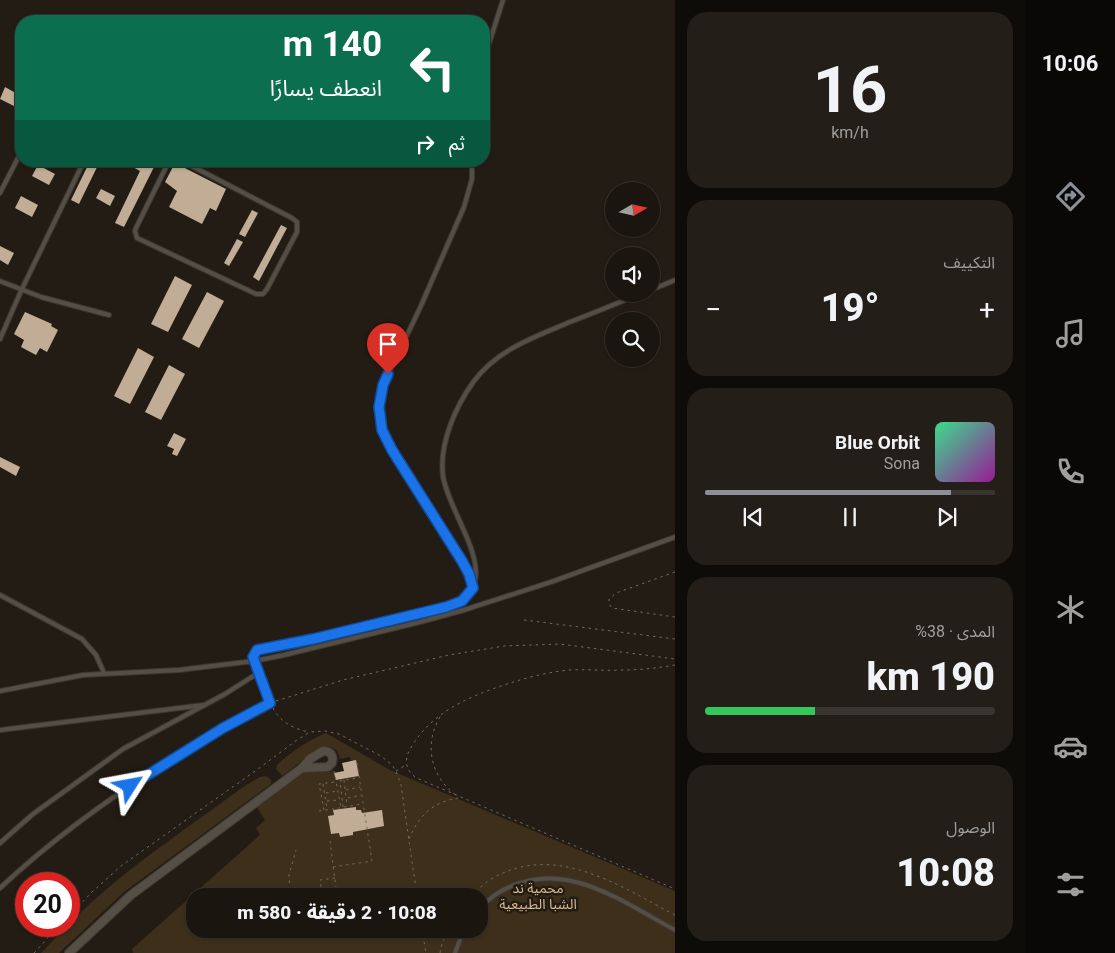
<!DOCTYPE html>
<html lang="ar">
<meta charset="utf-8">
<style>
body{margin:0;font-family:Roboto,"Noto Sans Arabic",sans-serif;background:#231e18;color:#f1f3f6;direction:rtl;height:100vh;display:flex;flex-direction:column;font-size:19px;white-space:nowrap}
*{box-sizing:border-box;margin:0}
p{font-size:16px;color:#9f9f9e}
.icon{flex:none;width:28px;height:28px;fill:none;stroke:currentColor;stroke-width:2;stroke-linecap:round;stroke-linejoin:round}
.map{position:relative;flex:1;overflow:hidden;direction:ltr}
.side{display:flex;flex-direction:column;gap:12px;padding:12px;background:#0e0c08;width:350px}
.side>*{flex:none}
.guide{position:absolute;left:15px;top:15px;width:475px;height:152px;border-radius:20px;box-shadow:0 1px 4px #0004,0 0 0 1px #38342f;direction:rtl;background:#0b6e4f;color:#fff;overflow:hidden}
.needle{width:32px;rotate:81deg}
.tools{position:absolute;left:605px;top:182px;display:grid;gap:10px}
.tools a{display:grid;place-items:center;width:55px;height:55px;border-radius:50%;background:#1a150f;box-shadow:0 1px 4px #0004,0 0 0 1px #38342f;font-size:25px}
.speed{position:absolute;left:15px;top:872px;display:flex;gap:10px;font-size:25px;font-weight:700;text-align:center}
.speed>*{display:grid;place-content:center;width:65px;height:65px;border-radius:50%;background:#1a150f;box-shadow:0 1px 4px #0004,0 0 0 1px #38342f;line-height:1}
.speed .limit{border:8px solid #d22;background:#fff;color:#111}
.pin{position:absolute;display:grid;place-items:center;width:42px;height:42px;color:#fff;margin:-51px -21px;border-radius:50% 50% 50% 0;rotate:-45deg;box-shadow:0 0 5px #0007}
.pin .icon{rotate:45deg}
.me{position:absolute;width:55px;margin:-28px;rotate:56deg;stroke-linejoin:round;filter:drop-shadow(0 0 4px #0008)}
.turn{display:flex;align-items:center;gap:18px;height:105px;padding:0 25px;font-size:22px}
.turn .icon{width:65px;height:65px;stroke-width:2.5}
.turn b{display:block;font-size:35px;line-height:42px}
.then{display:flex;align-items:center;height:48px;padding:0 25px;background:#0003;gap:10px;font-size:19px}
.big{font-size:38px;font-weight:800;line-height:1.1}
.side .card{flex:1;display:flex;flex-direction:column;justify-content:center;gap:8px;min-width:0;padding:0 18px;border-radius:20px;background:#231e18}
.side .dial{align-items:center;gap:0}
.dial b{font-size:65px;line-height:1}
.song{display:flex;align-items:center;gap:15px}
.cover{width:60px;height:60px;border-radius:8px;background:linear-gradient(135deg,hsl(150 70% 55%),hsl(300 70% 35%))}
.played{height:5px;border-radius:2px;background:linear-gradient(90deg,#8c9099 85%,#38342f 85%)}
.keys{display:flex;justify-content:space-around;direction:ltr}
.heat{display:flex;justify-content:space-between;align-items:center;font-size:28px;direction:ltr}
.charge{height:8px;border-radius:4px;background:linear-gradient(90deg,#34c759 38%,#38342f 0)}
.trip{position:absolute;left:186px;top:888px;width:302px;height:50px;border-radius:20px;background:#1a150f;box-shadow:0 1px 4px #0004,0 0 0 1px #38342f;font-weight:800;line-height:50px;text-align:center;direction:rtl}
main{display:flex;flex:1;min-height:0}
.menu{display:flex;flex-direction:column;width:90px;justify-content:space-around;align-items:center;background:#0a0806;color:#9f9f9e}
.menu .icon{width:35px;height:35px}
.menu .current{color:#8c9099}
.menu b{font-size:22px;color:#f1f3f6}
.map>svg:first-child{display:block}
.green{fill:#3e2f1b;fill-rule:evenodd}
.building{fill:#c1ad95}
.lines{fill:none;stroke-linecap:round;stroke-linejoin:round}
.service-casing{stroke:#3c3832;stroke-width:6}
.minor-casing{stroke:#3c3832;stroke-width:10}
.path{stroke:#706b64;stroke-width:1;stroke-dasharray:2.5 4;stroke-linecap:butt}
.service{stroke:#554e45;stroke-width:4}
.minor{stroke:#554e45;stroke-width:8}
.route-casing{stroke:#114b97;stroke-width:12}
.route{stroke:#1a73e8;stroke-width:9}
.labels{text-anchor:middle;stroke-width:5;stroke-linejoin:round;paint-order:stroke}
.park-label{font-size:14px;fill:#dcb98d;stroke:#221c14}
</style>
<main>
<nav class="menu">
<b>10:06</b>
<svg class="icon current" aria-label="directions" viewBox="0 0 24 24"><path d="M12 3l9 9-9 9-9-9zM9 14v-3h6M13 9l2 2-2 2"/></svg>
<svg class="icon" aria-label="music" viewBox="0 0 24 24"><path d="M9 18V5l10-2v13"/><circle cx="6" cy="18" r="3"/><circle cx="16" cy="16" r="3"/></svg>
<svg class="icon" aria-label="phone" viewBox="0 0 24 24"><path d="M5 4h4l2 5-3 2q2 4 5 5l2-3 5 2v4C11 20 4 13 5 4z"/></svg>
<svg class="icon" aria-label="climate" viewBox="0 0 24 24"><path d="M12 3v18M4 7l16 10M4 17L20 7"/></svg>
<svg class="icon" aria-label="car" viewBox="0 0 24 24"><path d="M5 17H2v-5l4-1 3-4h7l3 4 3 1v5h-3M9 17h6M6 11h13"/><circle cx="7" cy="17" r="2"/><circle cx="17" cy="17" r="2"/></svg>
<svg class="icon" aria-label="filters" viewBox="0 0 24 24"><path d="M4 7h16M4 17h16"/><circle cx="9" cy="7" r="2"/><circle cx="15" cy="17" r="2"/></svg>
</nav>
<section class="side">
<div class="card dial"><b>16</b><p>km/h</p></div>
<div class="card"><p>التكييف</p>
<div class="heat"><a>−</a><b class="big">19°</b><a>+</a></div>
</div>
<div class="card">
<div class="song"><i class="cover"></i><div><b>Blue Orbit</b><p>Sona</p></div></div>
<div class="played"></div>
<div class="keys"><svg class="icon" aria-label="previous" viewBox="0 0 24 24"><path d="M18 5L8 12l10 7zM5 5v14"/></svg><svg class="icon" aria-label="pause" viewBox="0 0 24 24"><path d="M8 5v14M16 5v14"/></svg><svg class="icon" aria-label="next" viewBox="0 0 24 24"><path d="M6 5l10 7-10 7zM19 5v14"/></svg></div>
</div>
<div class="card"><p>المدى · 38%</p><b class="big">190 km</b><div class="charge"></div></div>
<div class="card"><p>الوصول</p><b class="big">10:08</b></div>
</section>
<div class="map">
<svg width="675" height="953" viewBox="0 0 675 953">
<rect width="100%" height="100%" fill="#221c14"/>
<!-- green -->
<g class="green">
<path d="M326,733L390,770L675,891V953H133L132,949L260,835L256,828L265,820L256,806C266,799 297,773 307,771C317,769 325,774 334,771L336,780L358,776L349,757L340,759C338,750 334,747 325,746L308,756L285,774L282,776L276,769L277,765C291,752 308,740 326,733ZM195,896H480V929H195Z"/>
<path d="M266,776L271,780V784L124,892L59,953H41L67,926H69V924C121,871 184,831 243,787L260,777Z"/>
</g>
<!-- building -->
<g class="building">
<path d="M5,87L21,96L16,107L0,99Z"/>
<path d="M90,161H100L79,204L71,200Z"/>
<path d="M122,161H157L124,227L115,223L140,171Z"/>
<path d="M175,163L226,189L216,211L210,208L202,224L169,207L177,191L165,182Z"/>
<path d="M38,165L55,174L49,185L32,176Z"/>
<path d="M101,189L115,196L110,206L96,198Z"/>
<path d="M21,196L38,205L32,217L15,208Z"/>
<path d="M252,210L258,213L245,237L239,234Z"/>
<path d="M281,225L287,228L259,281L253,277Z"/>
<path d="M237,239L243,242L229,266L224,263Z"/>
<path d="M0,246L14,253L8,265L0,260Z"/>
<path d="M175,276L192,285L168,332L151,324Z"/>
<path d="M207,292L224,301L199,348L182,339Z"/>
<path d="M25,312L52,324L51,326L58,330L47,352L40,348L36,355L21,347L24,340L14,334Z"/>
<path d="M138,348L154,357L130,404L114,396Z"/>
<path d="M169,365L185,374L161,420L145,412Z"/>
<path d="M174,433L186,439L177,456L172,454L174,449L167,446Z"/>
<path d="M0,457L20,467L16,476L0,467Z"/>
<path d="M356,760L359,776L336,780L334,773L344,771L342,763Z"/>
<path d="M356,807V810H361L362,813L382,810L384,826L353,832V835L340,837L339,833L331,834L328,816L334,815L333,810Z"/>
</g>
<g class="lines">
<!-- service casing -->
<g class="service-casing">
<g id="service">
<path d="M484,59L503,0"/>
<path d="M169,161L136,228L135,231L137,238L256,294H263L267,289L297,232V222L292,218L182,161"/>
<path d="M472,161V179L464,207L420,308L383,385L380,396L379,419L382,430L386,440L462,561L469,574L473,587"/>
<path d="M0,193L21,152"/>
<path d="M0,281L41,297L109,315"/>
<path d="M651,290L675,280"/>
<path d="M0,339L21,291L84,161"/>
<path d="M0,595L82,639L96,655L104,673"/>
<path d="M0,691L83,675L179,670L254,661L284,655L420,622L464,610L551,582L675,537"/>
<path d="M0,730L204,705"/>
<path d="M0,843L33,814L123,749L225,694L258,673"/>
<path d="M0,888C57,835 120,790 187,750C214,733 241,717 270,703L253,657L257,650L313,639L446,607C512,587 449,518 443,476C439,444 455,407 474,381C498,349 535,337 570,322C594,313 617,303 641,294"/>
<path d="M480,908C486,903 491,897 498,893C561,855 619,900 675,930"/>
<path d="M455,953L464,929"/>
</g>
</g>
<!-- minor casing -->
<g class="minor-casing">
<path id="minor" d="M69,953L131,895L302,768L310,759L323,751C331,751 334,756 332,763L328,767L302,768"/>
</g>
<!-- path -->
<g class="path">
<path d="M675,572L616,593L609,599V604L612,608L675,617"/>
<path d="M524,620L675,639"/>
<path d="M675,665C657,668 640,670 622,670C604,671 587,669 569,670C549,672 529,677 510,683C470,696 430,712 409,751C403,763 408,774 419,779L675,889"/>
<path d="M276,701L343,680L449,655L504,646L560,644L675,659"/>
<path d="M273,708C280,722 294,729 309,732"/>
<path d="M440,717C424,743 430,777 456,795"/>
<path d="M334,771L341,808"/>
<path d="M396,771L406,765"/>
<path d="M344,780L347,806"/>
<path d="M323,784L327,809"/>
<path d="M346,790L360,787"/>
<path d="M326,793L337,791"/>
<path d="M348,798L361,795"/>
<path d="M327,801L338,800"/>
<path d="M343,807L340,781L357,778"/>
<path d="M344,807L362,804"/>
<path d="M324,810L319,784L335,782"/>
<path d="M319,811L340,808"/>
<path d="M409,839C419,815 433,802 458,798"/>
<path d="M330,841L337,896"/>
<path d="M333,867L372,861L357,763"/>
<path d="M335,878L320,880L322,893L336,891"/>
<path d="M338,894L350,892L351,896"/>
<path d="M290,896L289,875L296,850"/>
<path d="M471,896C476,891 482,886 488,881C552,840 618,885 675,915"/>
<path d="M69,916L92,892L121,866L258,769L297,740L310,732L325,731L339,734L381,756L392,765L396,771L401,785L417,896"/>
<path d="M422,929L426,953"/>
<path d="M34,953L59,926"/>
<path d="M440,953L441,947L448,929"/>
</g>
<!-- service -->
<use href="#service" class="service"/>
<!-- minor -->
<use href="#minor" class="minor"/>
</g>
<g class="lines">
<!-- route casing -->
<g class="route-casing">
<path id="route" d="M130,786L223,728L270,703L253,657L257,650L313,639L446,607L462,601L473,588L469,574L462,561L392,450L382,430L379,407L383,385L388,374"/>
</g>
<!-- route -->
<use href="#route" class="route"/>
</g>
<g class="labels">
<!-- park labels -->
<g class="park-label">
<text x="538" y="893">محمية ند<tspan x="538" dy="16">الشبا الطبيعية</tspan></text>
</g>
</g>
</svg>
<div class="tools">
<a><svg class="needle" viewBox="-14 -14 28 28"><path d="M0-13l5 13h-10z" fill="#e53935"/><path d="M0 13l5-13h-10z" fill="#9f9f9e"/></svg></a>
<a><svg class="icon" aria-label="sound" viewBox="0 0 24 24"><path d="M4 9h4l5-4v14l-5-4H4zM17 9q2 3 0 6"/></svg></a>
<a><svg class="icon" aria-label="search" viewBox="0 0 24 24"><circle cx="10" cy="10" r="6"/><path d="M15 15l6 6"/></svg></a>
</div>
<div class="speed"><div class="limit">20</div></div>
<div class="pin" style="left:388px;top:374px;background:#d93025"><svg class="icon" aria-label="arrive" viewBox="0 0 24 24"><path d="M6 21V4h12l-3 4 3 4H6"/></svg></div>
<svg class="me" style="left:130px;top:786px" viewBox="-20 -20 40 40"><path d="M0-17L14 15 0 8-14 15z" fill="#1a73e8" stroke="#fff" stroke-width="4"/></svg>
<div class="trip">10:08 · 2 دقيقة · 580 m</div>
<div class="guide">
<div class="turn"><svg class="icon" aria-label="left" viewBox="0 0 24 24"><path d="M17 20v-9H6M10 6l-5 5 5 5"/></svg><div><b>140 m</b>انعطف يسارًا</div></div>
<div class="then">ثم<svg class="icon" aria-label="right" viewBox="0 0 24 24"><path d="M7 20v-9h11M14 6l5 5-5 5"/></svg></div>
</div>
</div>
</main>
